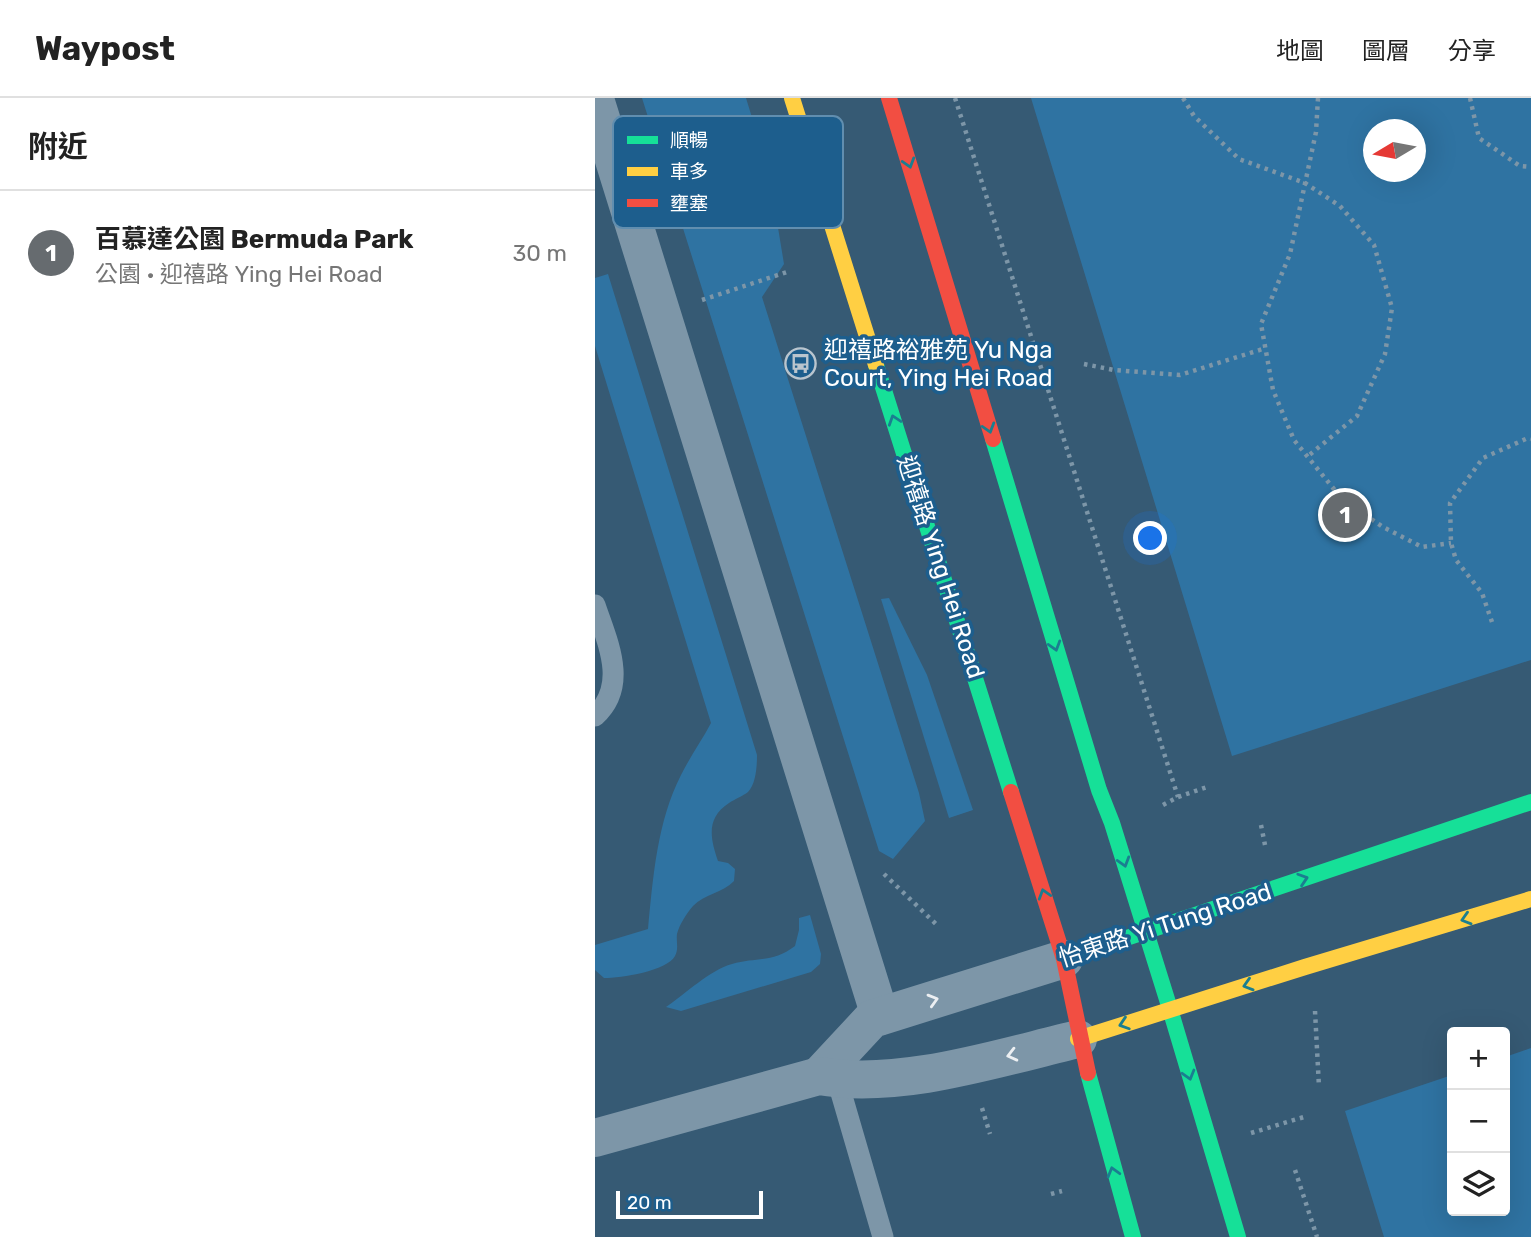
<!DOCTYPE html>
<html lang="zh-TW">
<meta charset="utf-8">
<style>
:root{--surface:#fff;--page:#f6f6f6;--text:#222;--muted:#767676;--line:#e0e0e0;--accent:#666b6f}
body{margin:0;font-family:Rubik,"Noto Sans TC",sans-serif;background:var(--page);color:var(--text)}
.controls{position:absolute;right:21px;bottom:21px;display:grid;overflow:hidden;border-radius:7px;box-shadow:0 7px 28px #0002}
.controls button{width:63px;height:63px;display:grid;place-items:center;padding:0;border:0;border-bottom:2px solid var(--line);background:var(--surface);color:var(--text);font:35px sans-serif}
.compass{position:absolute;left:768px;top:21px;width:63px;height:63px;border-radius:50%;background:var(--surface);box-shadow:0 7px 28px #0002;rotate:260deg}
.scale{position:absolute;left:21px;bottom:18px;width:147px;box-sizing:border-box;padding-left:7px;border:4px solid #fff;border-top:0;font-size:19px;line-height:24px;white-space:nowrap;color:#fff;-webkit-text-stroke:5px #1d5e8d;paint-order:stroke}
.you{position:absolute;left:556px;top:441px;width:24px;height:24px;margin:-18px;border:5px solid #fff;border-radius:50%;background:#1a73e8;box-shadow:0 0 0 10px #1a73e833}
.badge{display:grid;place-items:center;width:46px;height:46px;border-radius:50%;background:var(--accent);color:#fff;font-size:23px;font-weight:700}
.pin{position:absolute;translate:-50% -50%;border:4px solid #fff;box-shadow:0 2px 7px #0006}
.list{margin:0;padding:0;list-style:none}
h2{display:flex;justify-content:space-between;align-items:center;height:91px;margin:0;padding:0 28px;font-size:30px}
h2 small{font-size:23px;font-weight:400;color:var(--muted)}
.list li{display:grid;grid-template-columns:46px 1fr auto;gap:21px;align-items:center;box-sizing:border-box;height:126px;padding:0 28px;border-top:2px solid var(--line)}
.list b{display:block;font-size:26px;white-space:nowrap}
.list p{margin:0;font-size:23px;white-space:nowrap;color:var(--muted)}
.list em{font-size:23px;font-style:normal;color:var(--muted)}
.icon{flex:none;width:38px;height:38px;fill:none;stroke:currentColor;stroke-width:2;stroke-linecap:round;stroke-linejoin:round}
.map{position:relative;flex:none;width:936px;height:1139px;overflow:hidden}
header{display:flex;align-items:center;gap:42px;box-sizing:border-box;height:98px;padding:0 35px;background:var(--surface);border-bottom:2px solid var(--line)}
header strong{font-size:33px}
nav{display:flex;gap:38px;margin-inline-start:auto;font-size:24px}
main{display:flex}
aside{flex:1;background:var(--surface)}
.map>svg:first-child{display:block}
.green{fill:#2f73a2;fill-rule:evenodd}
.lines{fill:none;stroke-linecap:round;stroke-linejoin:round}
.path{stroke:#7d96a8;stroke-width:4.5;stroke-dasharray:3.5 5;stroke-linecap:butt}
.lane{stroke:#7d96a8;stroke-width:21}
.street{stroke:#7d96a8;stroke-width:38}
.fast{stroke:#16e098;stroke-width:16}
.slow{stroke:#ffcf43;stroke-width:16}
.jam{stroke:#f24e42;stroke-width:16}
.oneway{stroke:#1b7e90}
.oneway2{stroke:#eceff2}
.labels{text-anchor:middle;stroke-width:7;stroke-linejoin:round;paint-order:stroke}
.poi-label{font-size:24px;fill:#fff;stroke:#1d5e8d;text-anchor:start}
.street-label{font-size:24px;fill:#fff;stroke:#1d5e8d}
.key{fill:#1d5e8d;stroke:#618eaf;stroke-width:2}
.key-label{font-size:19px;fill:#fff}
</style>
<header>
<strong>Waypost</strong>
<nav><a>地圖</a><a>圖層</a><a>分享</a></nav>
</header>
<main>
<aside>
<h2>附近<small></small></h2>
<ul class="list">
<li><span class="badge">1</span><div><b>百慕達公園 Bermuda Park</b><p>公園 · 迎禧路 Ying Hei Road</p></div><em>30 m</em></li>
</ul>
</aside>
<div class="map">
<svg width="936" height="1139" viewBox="0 0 936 1139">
<rect width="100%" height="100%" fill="#365a74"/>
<g class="green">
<path d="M 47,0 L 151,0 L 174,75 L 189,166 L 167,199 L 324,695 L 330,723 L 298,761 L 284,753 Z"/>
<path d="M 436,0 L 936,0 L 936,562 L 637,658 ZM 778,32 L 820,32 L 820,74 L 778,74 Z"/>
<path d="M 13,176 L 162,657 C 162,668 161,686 153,694 C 148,698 140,701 134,705 C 111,720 115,740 123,763 L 133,765 L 140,771 L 139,783 C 128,795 109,796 98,808 C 92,815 84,827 82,836 C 81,844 84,850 80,858 C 72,873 26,880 9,880 L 0,872 L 0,847 L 53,831 C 58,780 62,724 86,677 C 95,659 107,642 116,625 L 0,248 L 0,180 Z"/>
<path d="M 294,500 L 332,577 L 378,712 L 354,720 L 286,501 Z"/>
<path d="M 215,817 L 226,856 L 225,866 L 216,874 L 86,913 L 71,909 C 90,896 115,872 137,866 C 161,859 178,865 200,848 L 204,832 L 204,820 Z"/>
<path d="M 936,950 L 936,1139 L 789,1139 L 750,1013 L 857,977 L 857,1113 L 910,1113 L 910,959 Z"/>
</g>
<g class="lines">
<g class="path">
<path d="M 360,0 L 583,699"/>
<path d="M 588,0 L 599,18 L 644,61 L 710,85 L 745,108 L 779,147 L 797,210 L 790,256 L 762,318 L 713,358"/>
<path d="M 723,0 L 721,34 L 695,156 L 666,226 L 678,292 L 699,342 L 747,401 L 788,429 L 827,449 L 856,445"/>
<path d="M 875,0 L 884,40 L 925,68 L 936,69"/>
<path d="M 107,202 L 192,174"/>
<path d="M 489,266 L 519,272 L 585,277 L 671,250"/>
<path d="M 897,524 L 887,495 L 861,462 L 856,445 L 855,405 L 888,360 L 933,340 L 936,341"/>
<path d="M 568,707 L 583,699 L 612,689"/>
<path d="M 666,727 L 670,747"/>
<path d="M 289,776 L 342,827"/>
<path d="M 720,913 L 724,989"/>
<path d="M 387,1010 L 395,1036"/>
<path d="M 656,1035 L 709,1019"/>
<path d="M 700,1072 L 722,1139"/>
<path d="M 456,1096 L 467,1093"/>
</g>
<g class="lane">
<path d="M 0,507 C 12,543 34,587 0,618"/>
<path d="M 242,981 L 288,1139"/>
</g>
<g class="street">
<path d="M 0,1 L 285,918"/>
<path d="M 224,978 L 277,921 L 469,861"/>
<path d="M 0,1040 L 224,978 C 306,992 403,960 483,941"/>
</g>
<g class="fast">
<path d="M 281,267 L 416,694"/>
<path d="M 398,341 L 504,692 L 517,725 L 575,911 L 643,1139"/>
<path d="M 469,861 L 936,704"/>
<path d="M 493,975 L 538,1139"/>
</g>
<g class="slow">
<path d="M 197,0 L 281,267"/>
<path d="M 483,941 L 710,869 L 936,801"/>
</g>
<g class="jam">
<path d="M 294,0 L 398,341"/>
<path d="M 416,694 L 469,861 L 493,975"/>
</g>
</g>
<defs><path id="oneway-chevron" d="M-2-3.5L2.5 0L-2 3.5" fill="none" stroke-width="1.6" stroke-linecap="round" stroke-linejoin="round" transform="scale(1.75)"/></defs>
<g class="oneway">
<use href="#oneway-chevron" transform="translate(314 65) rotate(73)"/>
<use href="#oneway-chevron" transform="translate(299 322) rotate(-108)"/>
<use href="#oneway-chevron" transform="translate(394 330) rotate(73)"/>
<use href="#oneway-chevron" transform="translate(460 548) rotate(73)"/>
<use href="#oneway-chevron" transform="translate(529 764) rotate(73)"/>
<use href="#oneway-chevron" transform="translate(708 781) rotate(-18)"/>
<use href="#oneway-chevron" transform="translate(449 796) rotate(-107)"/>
<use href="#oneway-chevron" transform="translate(871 821) rotate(163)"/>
<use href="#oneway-chevron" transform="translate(653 887) rotate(163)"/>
<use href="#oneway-chevron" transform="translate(529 926) rotate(162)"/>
<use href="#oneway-chevron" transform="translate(594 977) rotate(74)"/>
<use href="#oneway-chevron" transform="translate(518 1074) rotate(-106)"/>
</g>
<g class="oneway2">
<use href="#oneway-chevron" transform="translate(338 902) rotate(-16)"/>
<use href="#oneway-chevron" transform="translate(417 957) rotate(166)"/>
</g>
<defs>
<symbol id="bus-ring" viewBox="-11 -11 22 22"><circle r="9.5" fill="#1d5e8d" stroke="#b9c5ce" stroke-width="1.5"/><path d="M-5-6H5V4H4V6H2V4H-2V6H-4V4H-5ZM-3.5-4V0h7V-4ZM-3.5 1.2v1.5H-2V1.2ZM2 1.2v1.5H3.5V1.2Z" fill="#b9c5ce"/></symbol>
</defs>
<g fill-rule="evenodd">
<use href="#bus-ring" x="188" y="248" width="35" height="35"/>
</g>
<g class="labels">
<g class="poi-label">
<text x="229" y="260">迎禧路裕雅苑 Yu Nga<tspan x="229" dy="28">Court, Ying Hei Road</tspan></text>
</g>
<g class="street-label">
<text transform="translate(346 469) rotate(72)" y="8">迎禧路 Ying Hei Road</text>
<text transform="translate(570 827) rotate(-18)" y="8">怡東路 Yi Tung Road</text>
</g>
</g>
<rect x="18" y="18" width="230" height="112" rx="10" class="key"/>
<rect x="32" y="38" width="31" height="8" fill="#16e098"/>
<rect x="32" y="69" width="31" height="9" fill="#ffcf43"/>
<rect x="32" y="101" width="31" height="8" fill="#f24e42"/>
<g class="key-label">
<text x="75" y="49">順暢</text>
<text x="75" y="80">車多</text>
<text x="75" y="112">壅塞</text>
</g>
</svg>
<div class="controls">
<button>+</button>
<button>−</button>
<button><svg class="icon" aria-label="layers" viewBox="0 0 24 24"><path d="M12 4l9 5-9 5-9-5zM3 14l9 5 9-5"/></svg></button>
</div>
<svg class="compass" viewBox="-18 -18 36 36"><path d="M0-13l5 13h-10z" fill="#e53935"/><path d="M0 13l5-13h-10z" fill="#767676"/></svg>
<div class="scale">20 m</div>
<div class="you"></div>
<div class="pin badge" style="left:750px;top:417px">1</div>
</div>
</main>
